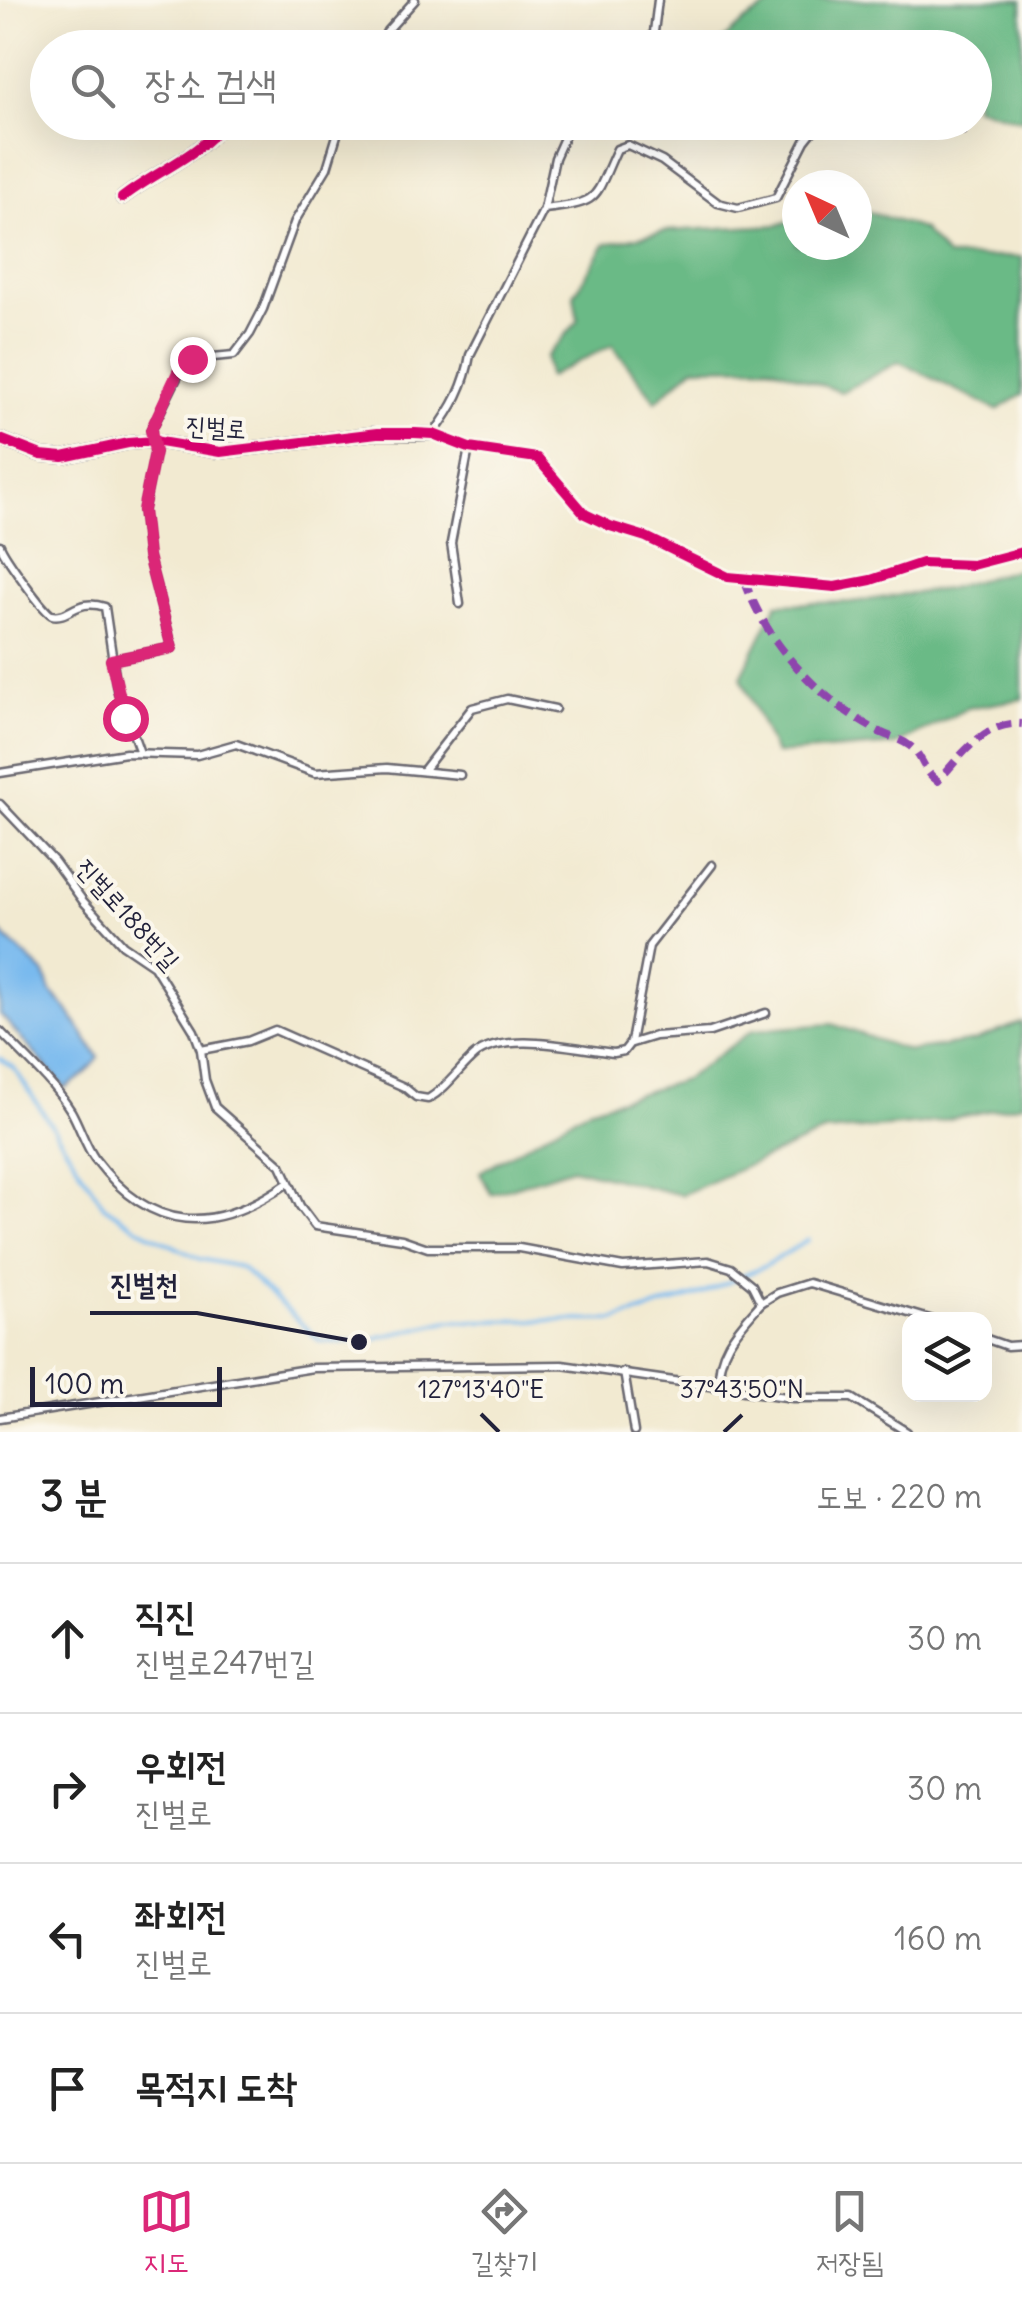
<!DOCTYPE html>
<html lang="ko">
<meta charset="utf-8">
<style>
:root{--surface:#fff;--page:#f2f2f2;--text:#222;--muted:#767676;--line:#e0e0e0;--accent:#db2777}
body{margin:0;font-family:Delius,"Poor Story",sans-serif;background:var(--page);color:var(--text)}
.controls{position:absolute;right:30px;bottom:30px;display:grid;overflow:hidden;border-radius:20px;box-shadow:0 10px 40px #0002}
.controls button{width:90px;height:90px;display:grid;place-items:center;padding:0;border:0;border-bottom:2px solid var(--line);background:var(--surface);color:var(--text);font:50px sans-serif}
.compass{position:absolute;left:782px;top:170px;width:90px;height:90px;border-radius:50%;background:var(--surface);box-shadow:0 10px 40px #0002;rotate:316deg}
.scale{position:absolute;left:30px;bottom:25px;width:192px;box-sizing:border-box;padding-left:10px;border:5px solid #22223b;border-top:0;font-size:28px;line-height:35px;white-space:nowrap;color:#22223b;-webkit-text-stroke:8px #fbf7ec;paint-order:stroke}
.stop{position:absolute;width:30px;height:30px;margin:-22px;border:8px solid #db2777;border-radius:50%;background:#fff}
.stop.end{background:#db2777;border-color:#fff;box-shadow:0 2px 10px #0008}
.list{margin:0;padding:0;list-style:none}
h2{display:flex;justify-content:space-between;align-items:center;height:130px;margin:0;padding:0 40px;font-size:42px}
h2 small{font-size:32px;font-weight:400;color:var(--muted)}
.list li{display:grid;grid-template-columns:65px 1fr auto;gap:30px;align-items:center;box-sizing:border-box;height:150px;padding:0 40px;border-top:2px solid var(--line)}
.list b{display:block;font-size:38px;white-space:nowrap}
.list p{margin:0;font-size:32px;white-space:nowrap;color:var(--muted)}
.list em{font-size:32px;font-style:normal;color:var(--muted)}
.icon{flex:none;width:55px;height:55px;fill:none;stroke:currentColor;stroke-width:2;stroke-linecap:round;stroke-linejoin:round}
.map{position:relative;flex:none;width:1022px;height:1432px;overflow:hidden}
.search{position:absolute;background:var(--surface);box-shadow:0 10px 40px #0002;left:30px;right:30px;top:30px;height:110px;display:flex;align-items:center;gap:25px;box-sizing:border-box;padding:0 35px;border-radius:55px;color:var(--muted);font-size:38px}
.sheet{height:730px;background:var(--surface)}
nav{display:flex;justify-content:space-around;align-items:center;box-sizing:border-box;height:140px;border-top:2px solid var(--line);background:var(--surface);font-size:28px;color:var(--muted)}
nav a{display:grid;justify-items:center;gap:5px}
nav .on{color:var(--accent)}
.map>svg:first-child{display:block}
.forest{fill:#6aba86;stroke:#466e60;stroke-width:2.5}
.water{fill:#79baee;stroke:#4e6e94;stroke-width:2.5}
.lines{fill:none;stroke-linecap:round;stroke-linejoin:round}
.stream{stroke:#79baee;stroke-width:4}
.lane-casing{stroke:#6b6870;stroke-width:11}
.street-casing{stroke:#6b6870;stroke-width:16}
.lane{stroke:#fff;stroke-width:6}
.street{stroke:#fff;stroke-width:11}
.quiet{stroke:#8e44ad;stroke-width:8;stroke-dasharray:15 8;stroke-linecap:butt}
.cycleway-casing{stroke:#fbf7ec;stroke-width:16}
.cycleway{stroke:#d6006c;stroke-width:10}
.route{stroke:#db2777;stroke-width:12}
.ticks{fill:none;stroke:#22223b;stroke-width:4}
.labels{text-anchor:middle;stroke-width:8;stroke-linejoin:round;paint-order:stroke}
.street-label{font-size:25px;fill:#22223b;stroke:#fbf7ec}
.ticks-label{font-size:25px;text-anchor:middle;fill:#22223b;stroke:#fbf7ec;stroke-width:8;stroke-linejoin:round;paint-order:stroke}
.leader{fill:none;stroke:#22223b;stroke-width:4}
.callout-dot{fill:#22223b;stroke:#fbf7ec;stroke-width:4}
.callout-label{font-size:28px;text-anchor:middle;font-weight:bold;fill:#22223b;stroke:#fbf7ec;stroke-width:8;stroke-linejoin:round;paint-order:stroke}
</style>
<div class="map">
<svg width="1022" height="1432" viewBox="0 0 1022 1432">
<rect width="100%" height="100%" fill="#fbf7ec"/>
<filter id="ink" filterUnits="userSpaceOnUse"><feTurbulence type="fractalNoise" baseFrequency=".01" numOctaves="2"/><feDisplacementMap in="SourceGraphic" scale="20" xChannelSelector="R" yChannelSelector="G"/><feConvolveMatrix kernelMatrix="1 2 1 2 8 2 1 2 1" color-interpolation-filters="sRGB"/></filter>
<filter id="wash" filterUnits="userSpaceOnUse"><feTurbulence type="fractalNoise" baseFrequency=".0048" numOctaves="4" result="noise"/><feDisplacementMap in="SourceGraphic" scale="40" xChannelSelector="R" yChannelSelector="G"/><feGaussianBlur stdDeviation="2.25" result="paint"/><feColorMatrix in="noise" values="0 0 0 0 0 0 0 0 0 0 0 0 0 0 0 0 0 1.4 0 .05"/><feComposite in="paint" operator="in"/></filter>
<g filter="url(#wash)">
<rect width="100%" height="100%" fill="#f2ead1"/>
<g class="forest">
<path d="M 779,0 L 1022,0 L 1022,120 L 975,107 L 974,48 L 715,47 L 745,21 Z"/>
<path d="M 857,208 L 922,229 L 947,257 L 1022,257 L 1022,395 L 997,410 L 899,362 L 841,392 L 770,366 L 694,367 L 656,401 L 612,345 L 548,377 L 546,357 L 578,321 L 574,295 L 605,244 L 666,231 L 778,225 L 797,218 L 797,245 L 857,245 Z"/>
<path d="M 1022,568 L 1022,699 L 968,708 L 896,745 L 775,754 L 741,677 L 777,604 L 852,602 L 946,589 Z"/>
<path d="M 1022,1022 L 1022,1104 L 924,1124 L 824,1132 L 681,1195 L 572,1168 L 491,1194 L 480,1172 L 588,1109 L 684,1080 L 753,1030 L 832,1024 L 909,1051 L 975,1041 Z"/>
</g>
<path class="water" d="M 0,932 L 45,974 L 51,992 L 67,1009 L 99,1058 L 84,1075 L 65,1088 L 0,1014 Z"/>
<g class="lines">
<path class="stream" d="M 0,1058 L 14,1068 L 104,1206 L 139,1229 L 200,1259 L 241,1267 L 320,1341 L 359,1342 L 449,1321 L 615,1320 L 704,1293 L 765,1266 L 808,1240"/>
</g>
</g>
<g filter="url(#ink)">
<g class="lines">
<defs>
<g id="lane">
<path d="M 379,48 L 387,31 L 415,0"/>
<path d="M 648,48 L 654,32 L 658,0"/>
<path d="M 910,122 L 963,130"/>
<path d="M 544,209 C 603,202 593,200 617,149 L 628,145 L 662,161 L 718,203 L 738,208 L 776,198 L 805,141 L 820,122"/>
<path d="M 434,433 C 453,407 465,386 470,355 L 544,209 L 555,158 L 571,122"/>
<path d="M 0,545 C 3,554 45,614 52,615 C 70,619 76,597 105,607 L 117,689 L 140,753"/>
<path d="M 460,604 L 451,543 L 469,448"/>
<path d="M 111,660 L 172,648 L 148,556 L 143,511 L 155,452 L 151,430 L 184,364 L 192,359 L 234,355 L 250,334 L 263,309 L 295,221 L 327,168 L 341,122"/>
<path d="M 423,771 L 472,708 L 507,699 L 555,709"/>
<path d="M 0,773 L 126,753 L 197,755 L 236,744 L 315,773 L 387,768 L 460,775"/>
<path d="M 0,804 L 54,861 L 83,901 L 123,945 L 154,966 L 194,1031 L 201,1050 L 205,1080 L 215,1107 L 281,1165 L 300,1206 L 315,1226 L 402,1239 L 428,1248 L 519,1248 L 623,1267 L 708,1261 L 731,1268 L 752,1285 L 761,1303 L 777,1293 L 809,1283 L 933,1320"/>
<path d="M 0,1031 C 24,1056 53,1082 71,1111 C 80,1127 85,1145 95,1159 C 152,1234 214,1235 288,1183"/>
<path d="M 632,1043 L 655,1036 L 710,1032 L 766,1013"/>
<path d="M 201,1050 L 248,1041 L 275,1030 L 404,1087 L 416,1097 L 428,1099 C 447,1088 458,1070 474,1056 C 504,1030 577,1049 614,1053 L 624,1051 L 631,1042 L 649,946 L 712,865"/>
<path d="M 984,1338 L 1007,1346 L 1022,1345"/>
<path d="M 624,1372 L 634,1432"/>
<path d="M 719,1387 C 716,1351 738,1329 761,1303"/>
<path d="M 0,1418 L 313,1368 L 562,1365 L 793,1398 L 852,1398 L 907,1432"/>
</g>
<g id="street">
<path d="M 122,198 C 154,172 200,156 224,122"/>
<path d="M 0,439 L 41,455 L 63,457 L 128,443 L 154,441 L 220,452 L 377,433 L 433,434"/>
</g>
</defs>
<use href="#lane" class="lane-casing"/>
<use href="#street" class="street-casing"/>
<use href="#lane" class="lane"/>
<use href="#street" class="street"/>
<path class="quiet" d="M 744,579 C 766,643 816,696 874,729 C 885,736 900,738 910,746 C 923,756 923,772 938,781 C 960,757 985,720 1022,724"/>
<defs>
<g id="cycleway">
<path d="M 122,198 C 154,172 200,156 224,122"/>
<path d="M 0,439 L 41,455 L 63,457 L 128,443 L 154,441 L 220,452 L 377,433 L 415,433 L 433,434 L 469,448 L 537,458 L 585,514 L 610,526 L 646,537 L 728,577 L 835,587 L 871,580 L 922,563 L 972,565 L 1022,552"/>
</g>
</defs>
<use href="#cycleway" class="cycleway-casing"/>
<use href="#cycleway" class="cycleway"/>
</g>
</g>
<g class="lines" filter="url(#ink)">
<path class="route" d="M 125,718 L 111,660 L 172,648 L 148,556 L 143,510 L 155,452 L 151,430 L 178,372 L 192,359"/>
</g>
<path class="ticks" d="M 481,1414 L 499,1432M 724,1432 L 742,1415"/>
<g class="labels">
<g class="street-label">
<text transform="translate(216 427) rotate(4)" y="9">진벌로</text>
<text transform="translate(128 914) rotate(48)" y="9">진벌로188번길</text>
</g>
</g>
<g class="ticks-label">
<text x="481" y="1398">127°13'40"E</text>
<text x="742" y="1398">37°43'50"N</text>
</g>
<path class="leader" d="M359 1342L197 1313H90"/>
<circle class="callout-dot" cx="359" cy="1342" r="10"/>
<g class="callout-label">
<text x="144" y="1294">진벌천</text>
</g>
</svg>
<div class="controls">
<button><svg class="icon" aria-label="layers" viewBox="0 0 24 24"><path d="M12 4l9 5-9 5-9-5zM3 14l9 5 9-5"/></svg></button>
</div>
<svg class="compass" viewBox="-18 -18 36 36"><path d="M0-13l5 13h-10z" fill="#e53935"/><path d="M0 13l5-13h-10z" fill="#767676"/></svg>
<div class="scale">100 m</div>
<div class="stop" style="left:125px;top:718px"></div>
<div class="stop end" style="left:192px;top:359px"></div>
<div class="search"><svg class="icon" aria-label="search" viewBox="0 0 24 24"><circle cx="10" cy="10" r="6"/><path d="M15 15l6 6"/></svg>장소 검색</div>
</div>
<section class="sheet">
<h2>3 분<small>도보 · 220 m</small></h2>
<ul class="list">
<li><svg class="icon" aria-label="ahead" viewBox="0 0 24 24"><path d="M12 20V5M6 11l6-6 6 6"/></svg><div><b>직진</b><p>진벌로247번길</p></div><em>30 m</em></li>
<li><svg class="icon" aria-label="right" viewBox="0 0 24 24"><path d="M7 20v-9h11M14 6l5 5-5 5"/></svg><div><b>우회전</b><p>진벌로</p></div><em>30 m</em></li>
<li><svg class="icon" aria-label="left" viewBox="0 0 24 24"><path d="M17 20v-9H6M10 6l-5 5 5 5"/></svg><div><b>좌회전</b><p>진벌로</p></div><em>160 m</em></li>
<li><svg class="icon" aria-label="arrive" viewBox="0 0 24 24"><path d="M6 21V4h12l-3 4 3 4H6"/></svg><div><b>목적지 도착</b></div></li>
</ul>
</section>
<nav>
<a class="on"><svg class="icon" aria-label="map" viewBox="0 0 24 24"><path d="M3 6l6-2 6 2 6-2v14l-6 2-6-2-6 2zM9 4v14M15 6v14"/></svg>지도</a>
<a><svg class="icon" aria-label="directions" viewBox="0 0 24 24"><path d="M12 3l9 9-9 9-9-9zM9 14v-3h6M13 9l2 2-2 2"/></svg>길찾기</a>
<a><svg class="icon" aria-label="saved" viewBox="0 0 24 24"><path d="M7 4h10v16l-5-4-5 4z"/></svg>저장됨</a>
</nav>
